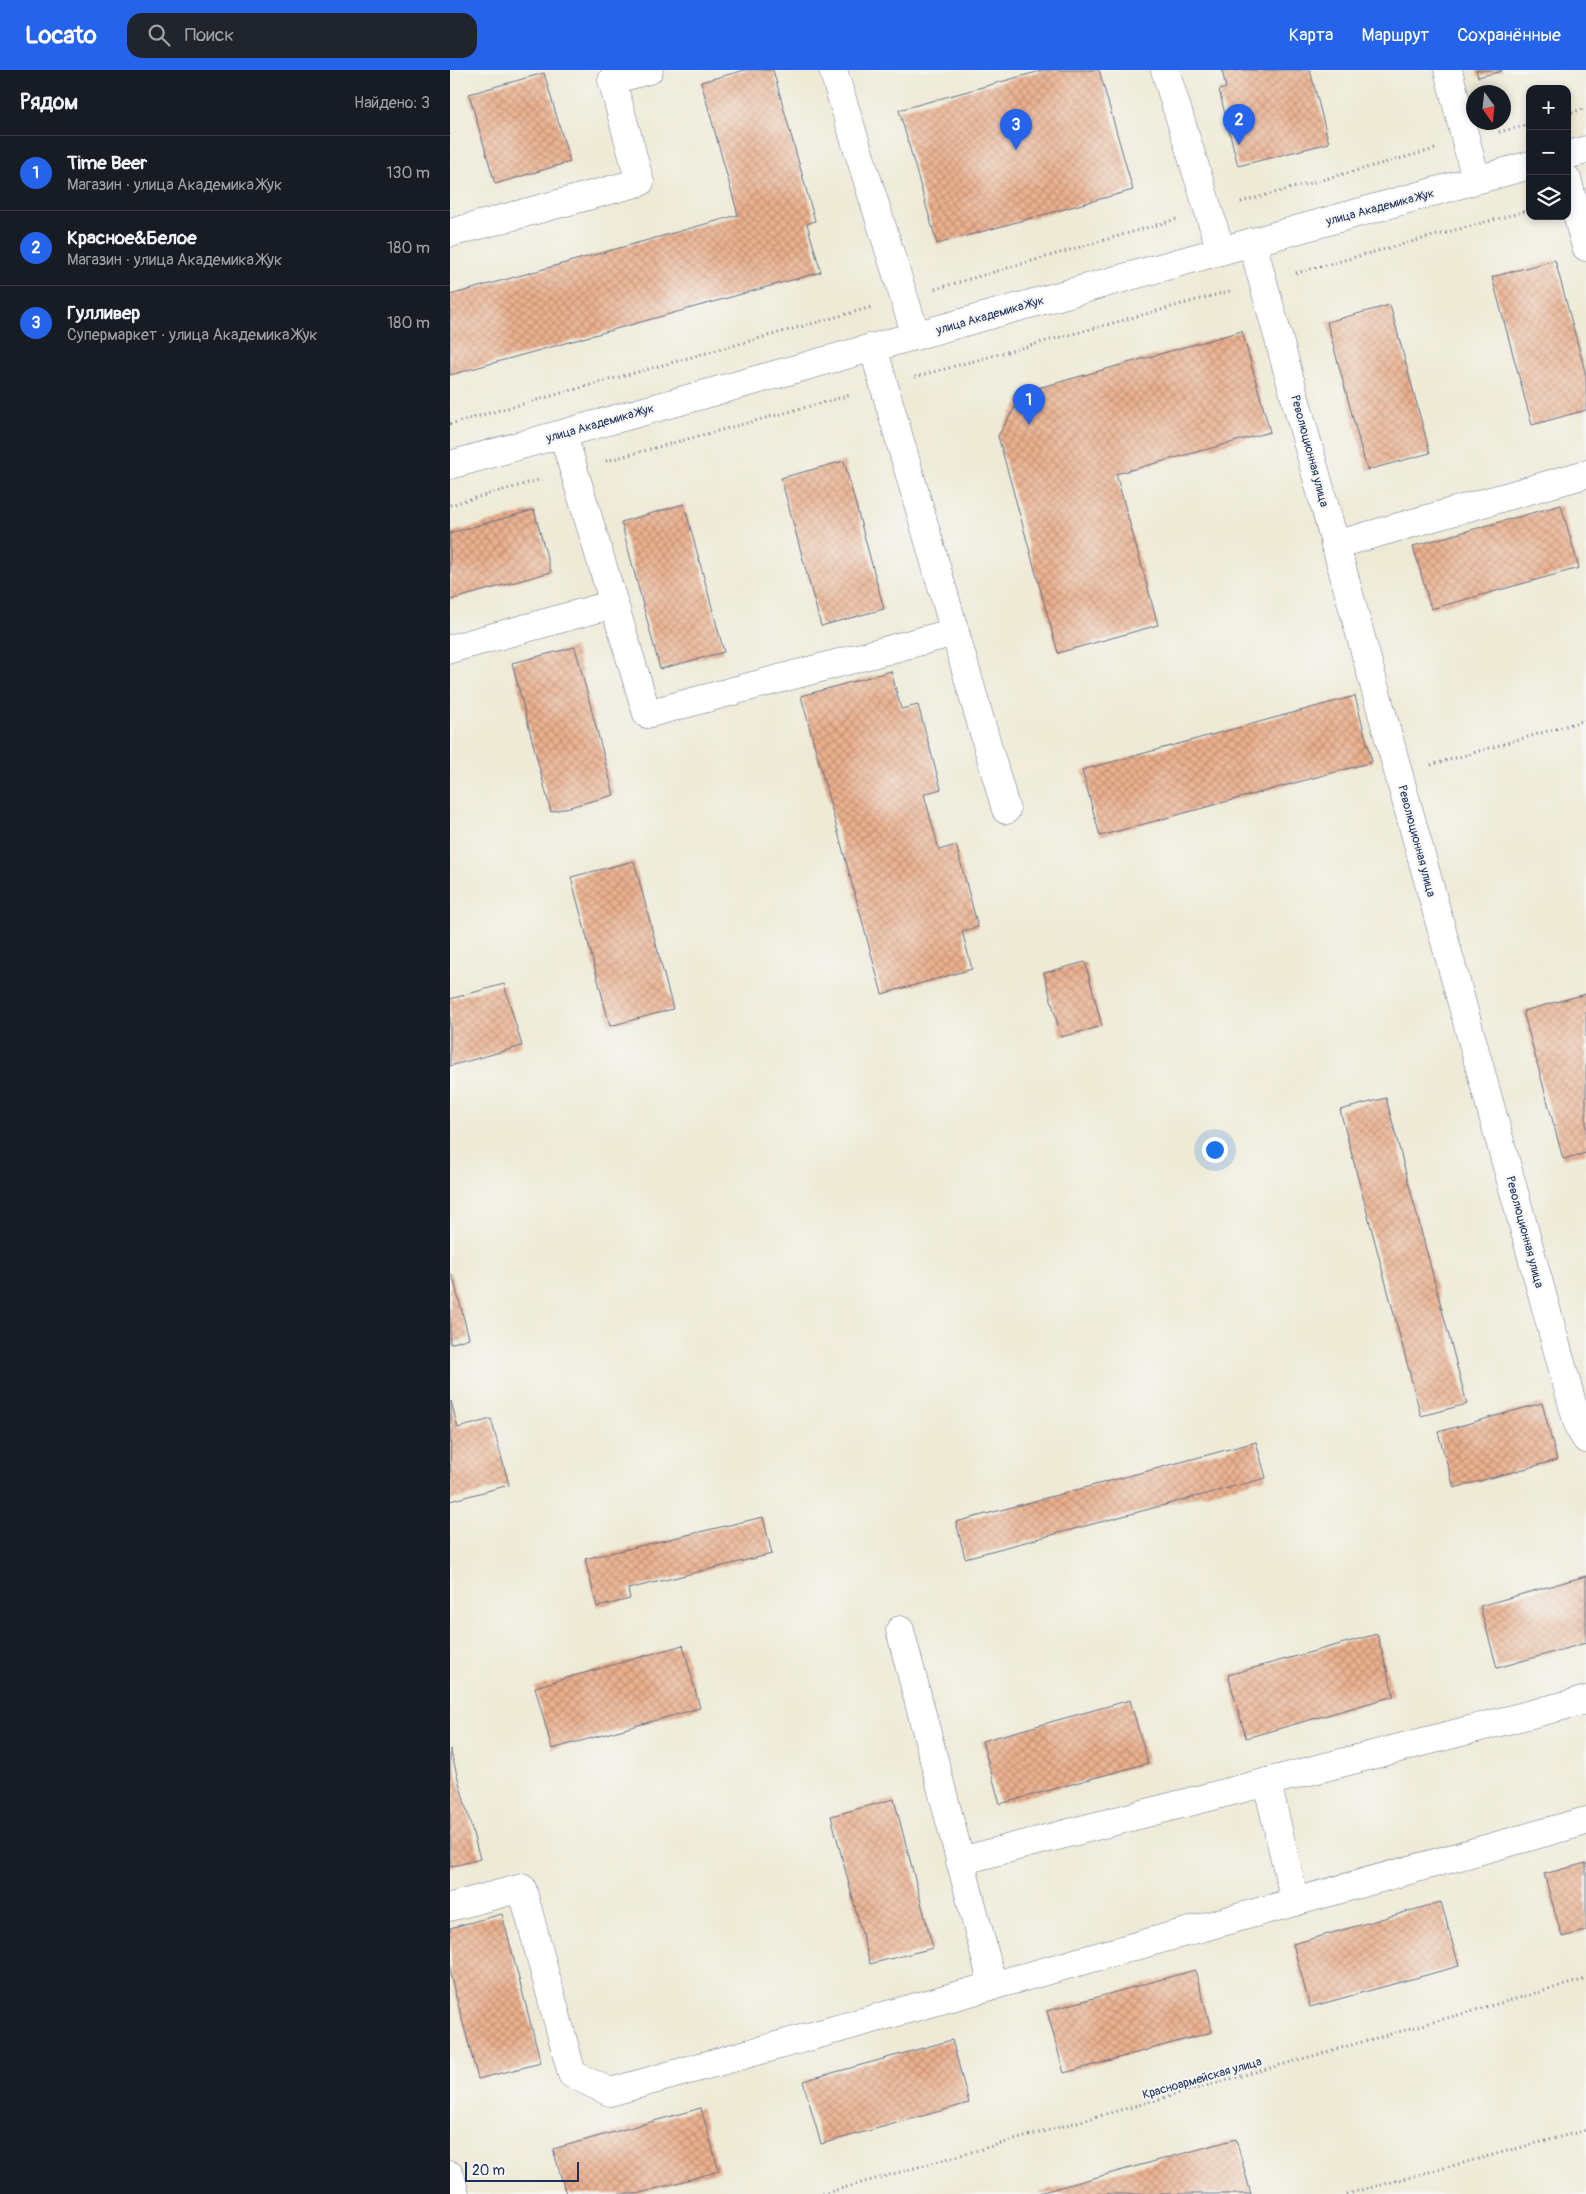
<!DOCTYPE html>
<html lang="ru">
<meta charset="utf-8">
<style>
:root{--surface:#171b24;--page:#20242c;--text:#f1f3f6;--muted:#9ea1a6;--line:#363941;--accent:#2563eb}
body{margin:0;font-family:Pangolin,sans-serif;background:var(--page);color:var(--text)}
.controls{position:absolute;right:15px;top:15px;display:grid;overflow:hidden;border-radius:10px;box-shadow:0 2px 8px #0003}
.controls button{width:45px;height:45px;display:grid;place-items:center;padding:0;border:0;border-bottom:1px solid var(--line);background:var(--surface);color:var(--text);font:25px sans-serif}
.compass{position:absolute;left:1016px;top:15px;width:45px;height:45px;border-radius:50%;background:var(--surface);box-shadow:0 2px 8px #0003;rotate:165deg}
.scale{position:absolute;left:15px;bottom:12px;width:114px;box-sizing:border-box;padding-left:5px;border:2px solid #1b2f5e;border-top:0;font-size:14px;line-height:18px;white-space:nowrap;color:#1b2f5e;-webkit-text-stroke:4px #f6f6f2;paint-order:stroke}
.you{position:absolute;left:764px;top:1079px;width:18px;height:18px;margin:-12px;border:4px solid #fff;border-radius:50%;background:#1a73e8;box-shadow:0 0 0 8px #1a73e833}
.badge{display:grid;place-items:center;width:32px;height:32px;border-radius:50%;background:var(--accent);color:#fff;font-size:16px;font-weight:700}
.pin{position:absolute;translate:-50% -41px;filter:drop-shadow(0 1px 2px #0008)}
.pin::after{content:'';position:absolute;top:26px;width:18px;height:15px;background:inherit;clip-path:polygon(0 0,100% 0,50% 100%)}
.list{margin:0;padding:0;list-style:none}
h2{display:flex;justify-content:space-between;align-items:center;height:65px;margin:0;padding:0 20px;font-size:21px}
h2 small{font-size:16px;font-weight:400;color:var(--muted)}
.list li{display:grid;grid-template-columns:32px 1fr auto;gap:15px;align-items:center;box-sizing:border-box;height:75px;padding:0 20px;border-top:1px solid var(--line)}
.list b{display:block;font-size:19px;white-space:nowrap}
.list p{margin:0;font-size:16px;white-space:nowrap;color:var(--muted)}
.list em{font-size:16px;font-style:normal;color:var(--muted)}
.icon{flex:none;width:28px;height:28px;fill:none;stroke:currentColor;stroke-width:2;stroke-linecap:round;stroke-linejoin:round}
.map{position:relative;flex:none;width:1136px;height:2124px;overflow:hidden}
header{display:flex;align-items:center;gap:30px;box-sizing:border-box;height:70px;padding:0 25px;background:var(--accent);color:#fff}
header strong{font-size:24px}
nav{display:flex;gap:28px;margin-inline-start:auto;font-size:18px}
.search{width:350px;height:45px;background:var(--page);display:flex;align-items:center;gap:12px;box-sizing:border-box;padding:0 18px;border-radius:15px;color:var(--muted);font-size:19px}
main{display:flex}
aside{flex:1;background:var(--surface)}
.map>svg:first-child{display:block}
.building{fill:url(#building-cross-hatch)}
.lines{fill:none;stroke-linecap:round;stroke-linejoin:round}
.minor-casing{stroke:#657088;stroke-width:29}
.path{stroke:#657088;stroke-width:3;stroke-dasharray:1 4;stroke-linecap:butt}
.minor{stroke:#fff;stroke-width:28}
.labels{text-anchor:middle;stroke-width:4;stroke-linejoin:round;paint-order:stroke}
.street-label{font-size:12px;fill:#1b2f5e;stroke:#f6f6f2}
</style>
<header>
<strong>Locato</strong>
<div class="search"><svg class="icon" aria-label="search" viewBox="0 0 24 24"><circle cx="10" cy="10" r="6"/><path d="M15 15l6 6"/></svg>Поиск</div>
<nav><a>Карта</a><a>Маршрут</a><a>Сохранённые</a></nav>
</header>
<main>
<aside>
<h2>Рядом<small>Найдено: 3</small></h2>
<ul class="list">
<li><span class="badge">1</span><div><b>Time Beer</b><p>Магазин · улица Академика Жук</p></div><em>130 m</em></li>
<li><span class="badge">2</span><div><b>Красное&amp;Белое</b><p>Магазин · улица Академика Жук</p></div><em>180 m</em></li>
<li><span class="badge">3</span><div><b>Гулливер</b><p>Супермаркет · улица Академика Жук</p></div><em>180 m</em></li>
</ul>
</aside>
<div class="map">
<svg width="1136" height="2124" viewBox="0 0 1136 2124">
<defs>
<pattern id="building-cross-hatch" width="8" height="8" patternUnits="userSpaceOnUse" patternTransform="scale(1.25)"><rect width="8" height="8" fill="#ecb08d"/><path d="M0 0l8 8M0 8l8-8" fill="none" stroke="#be9076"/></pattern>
</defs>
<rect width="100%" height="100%" fill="#f6f6f2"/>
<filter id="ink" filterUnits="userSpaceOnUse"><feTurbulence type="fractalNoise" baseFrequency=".02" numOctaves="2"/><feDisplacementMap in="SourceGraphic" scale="10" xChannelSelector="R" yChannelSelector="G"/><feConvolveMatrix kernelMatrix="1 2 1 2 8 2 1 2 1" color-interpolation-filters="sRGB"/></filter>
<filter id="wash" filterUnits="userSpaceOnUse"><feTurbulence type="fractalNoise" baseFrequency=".0096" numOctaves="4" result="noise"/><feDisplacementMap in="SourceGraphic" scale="20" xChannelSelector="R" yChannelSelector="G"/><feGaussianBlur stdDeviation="1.12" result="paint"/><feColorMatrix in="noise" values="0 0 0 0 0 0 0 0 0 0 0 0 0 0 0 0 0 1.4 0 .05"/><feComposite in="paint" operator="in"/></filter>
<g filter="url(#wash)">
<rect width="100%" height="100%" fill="#eeead6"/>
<g id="blocks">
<g class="building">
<path d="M 295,0 L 323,0 L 365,151 L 357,154 L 371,202 L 0,305 L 0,225 L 288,145 L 251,12 Z"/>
<path d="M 594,0 L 649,0 L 683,120 L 487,174 L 449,40 Z"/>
<path d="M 772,0 L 860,0 L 879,73 L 788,96 L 769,20 L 776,18 Z"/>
<path d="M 1026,0 L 1052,0 L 1052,1 L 1028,7 Z"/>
<path d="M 94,3 L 120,92 L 45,114 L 19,24 Z"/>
<path d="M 1105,190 L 1136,305 L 1136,340 L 1082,355 L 1042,207 Z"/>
<path d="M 940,235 L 980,383 L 917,400 L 877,252 Z"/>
<path d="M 792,261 L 820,362 L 666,404 L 708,555 L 608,583 L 548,366 L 574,322 Z"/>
<path d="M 394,391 L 434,539 L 371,556 L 331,408 Z"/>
<path d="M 234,434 L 274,582 L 210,599 L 171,452 Z"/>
<path d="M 1111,435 L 1129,498 L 981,539 L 963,476 Z"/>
<path d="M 84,440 L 101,502 L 0,530 L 0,463 Z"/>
<path d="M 125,577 L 164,725 L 101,742 L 62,593 Z"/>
<path d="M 441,601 L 451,639 L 468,635 L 491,719 L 474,724 L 489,780 L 506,775 L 528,857 L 512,861 L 522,899 L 432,924 L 351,626 Z"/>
<path d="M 905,626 L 922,692 L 650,766 L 632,700 Z"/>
<path d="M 184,791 L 223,939 L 160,956 L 121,807 Z"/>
<path d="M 635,892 L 652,956 L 611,967 L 594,903 Z"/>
<path d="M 54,914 L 72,976 L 0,996 L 0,929 Z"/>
<path d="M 1136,924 L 1136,1083 L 1113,1089 L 1073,941 Z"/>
<path d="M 936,1028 L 1017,1334 L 971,1346 L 890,1040 Z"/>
<path d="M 2,1204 L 19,1268 L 0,1274 L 0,1205 Z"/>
<path d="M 1,1331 L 8,1358 L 41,1349 L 59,1415 L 0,1431 Z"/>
<path d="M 1092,1333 L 1107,1390 L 1004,1418 L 988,1362 Z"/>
<path d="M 806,1372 L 816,1408 L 515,1488 L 506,1452 Z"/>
<path d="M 313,1447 L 322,1484 L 178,1519 L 180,1529 L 147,1537 L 135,1489 Z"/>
<path d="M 1136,1506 L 1136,1573 L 1047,1598 L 1030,1536 Z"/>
<path d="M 927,1564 L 944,1626 L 796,1668 L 778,1605 Z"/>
<path d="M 233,1575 L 250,1638 L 102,1679 L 85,1617 Z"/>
<path d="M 680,1630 L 698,1693 L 550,1734 L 532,1671 Z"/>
<path d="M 0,1679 L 30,1789 L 0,1797 Z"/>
<path d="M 444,1729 L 483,1878 L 420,1894 L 381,1746 Z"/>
<path d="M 1136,1793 L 1136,1861 L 1112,1867 L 1094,1804 Z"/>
<path d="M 991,1832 L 1009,1896 L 860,1937 L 843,1874 Z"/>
<path d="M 52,1844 L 91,1993 L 28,2009 L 0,1904 L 0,1858 Z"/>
<path d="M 745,1900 L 762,1962 L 614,2003 L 597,1941 Z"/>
<path d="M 502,1970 L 519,2033 L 371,2074 L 353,2011 Z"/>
<path d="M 251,2038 L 269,2101 L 187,2124 L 116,2124 L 103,2079 Z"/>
<path d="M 786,2069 L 801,2124 L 589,2124 L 589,2123 Z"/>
</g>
</g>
</g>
<g filter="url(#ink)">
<use href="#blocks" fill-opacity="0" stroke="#657088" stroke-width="1"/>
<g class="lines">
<defs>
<g id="minor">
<path d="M 383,0 L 466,266"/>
<path d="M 715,0 L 771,181"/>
<path d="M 998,0 L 1026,110"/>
<path d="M 1117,85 L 1136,80"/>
<path d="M 1117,109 L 1136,177"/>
<path d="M 0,163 L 190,112 L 162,10 L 199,0"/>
<path d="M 802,172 L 1129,1358 L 1136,1369"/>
<path d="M 423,277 L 556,740"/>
<path d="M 113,364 L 197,644 L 505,562"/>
<path d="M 0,395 L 1080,95"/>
<path d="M 885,475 L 1136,404"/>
<path d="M 0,579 L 164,534"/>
<path d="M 450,1560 L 543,1916"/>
<path d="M 817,1712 L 845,1832"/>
<path d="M 510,1791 L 1136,1630"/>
<path d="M 0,1837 L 72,1818 L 122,2004 L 160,2022 L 1136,1751"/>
<path d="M 0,2105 L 5,2124"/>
</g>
</defs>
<use href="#minor" class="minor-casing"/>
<g class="path">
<path d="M 1117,44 L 1136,38"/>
<path d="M 1049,62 L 1080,54"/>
<path d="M 791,132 L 985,79"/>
<path d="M 846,203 L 1080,140"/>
<path d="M 485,219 L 727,149"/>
<path d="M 465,307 L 780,221"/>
<path d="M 0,354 L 422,237"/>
<path d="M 156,391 L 401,325"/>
<path d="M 0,435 L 92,409"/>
<path d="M 981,695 L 1136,650"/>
<path d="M 372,2124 L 1136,1909"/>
<path d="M 897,2124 L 1136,2060"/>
</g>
<use href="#minor" class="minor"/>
</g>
</g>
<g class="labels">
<g class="street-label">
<text transform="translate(930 137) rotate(-15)" y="4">улица Академика Жук</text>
<text transform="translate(540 245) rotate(-16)" y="4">улица Академика Жук</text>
<text transform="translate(150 353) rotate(-16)" y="4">улица Академика Жук</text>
<text transform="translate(860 381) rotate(75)" y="4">Революционная улица</text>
<text transform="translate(967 771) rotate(75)" y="4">Революционная улица</text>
<text transform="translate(1075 1162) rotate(75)" y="4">Революционная улица</text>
<text transform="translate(752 2008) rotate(-16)" y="4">Красноармейская улица</text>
</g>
</g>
</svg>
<div class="controls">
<button>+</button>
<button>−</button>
<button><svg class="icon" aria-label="layers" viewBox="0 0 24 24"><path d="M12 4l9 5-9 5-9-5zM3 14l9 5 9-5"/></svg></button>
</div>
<svg class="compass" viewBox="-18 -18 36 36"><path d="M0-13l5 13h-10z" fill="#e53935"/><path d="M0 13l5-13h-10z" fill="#9ea1a6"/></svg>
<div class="scale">20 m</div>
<div class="you"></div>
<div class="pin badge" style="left:579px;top:355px">1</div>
<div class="pin badge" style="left:789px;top:75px">2</div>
<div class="pin badge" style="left:566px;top:80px">3</div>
</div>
</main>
